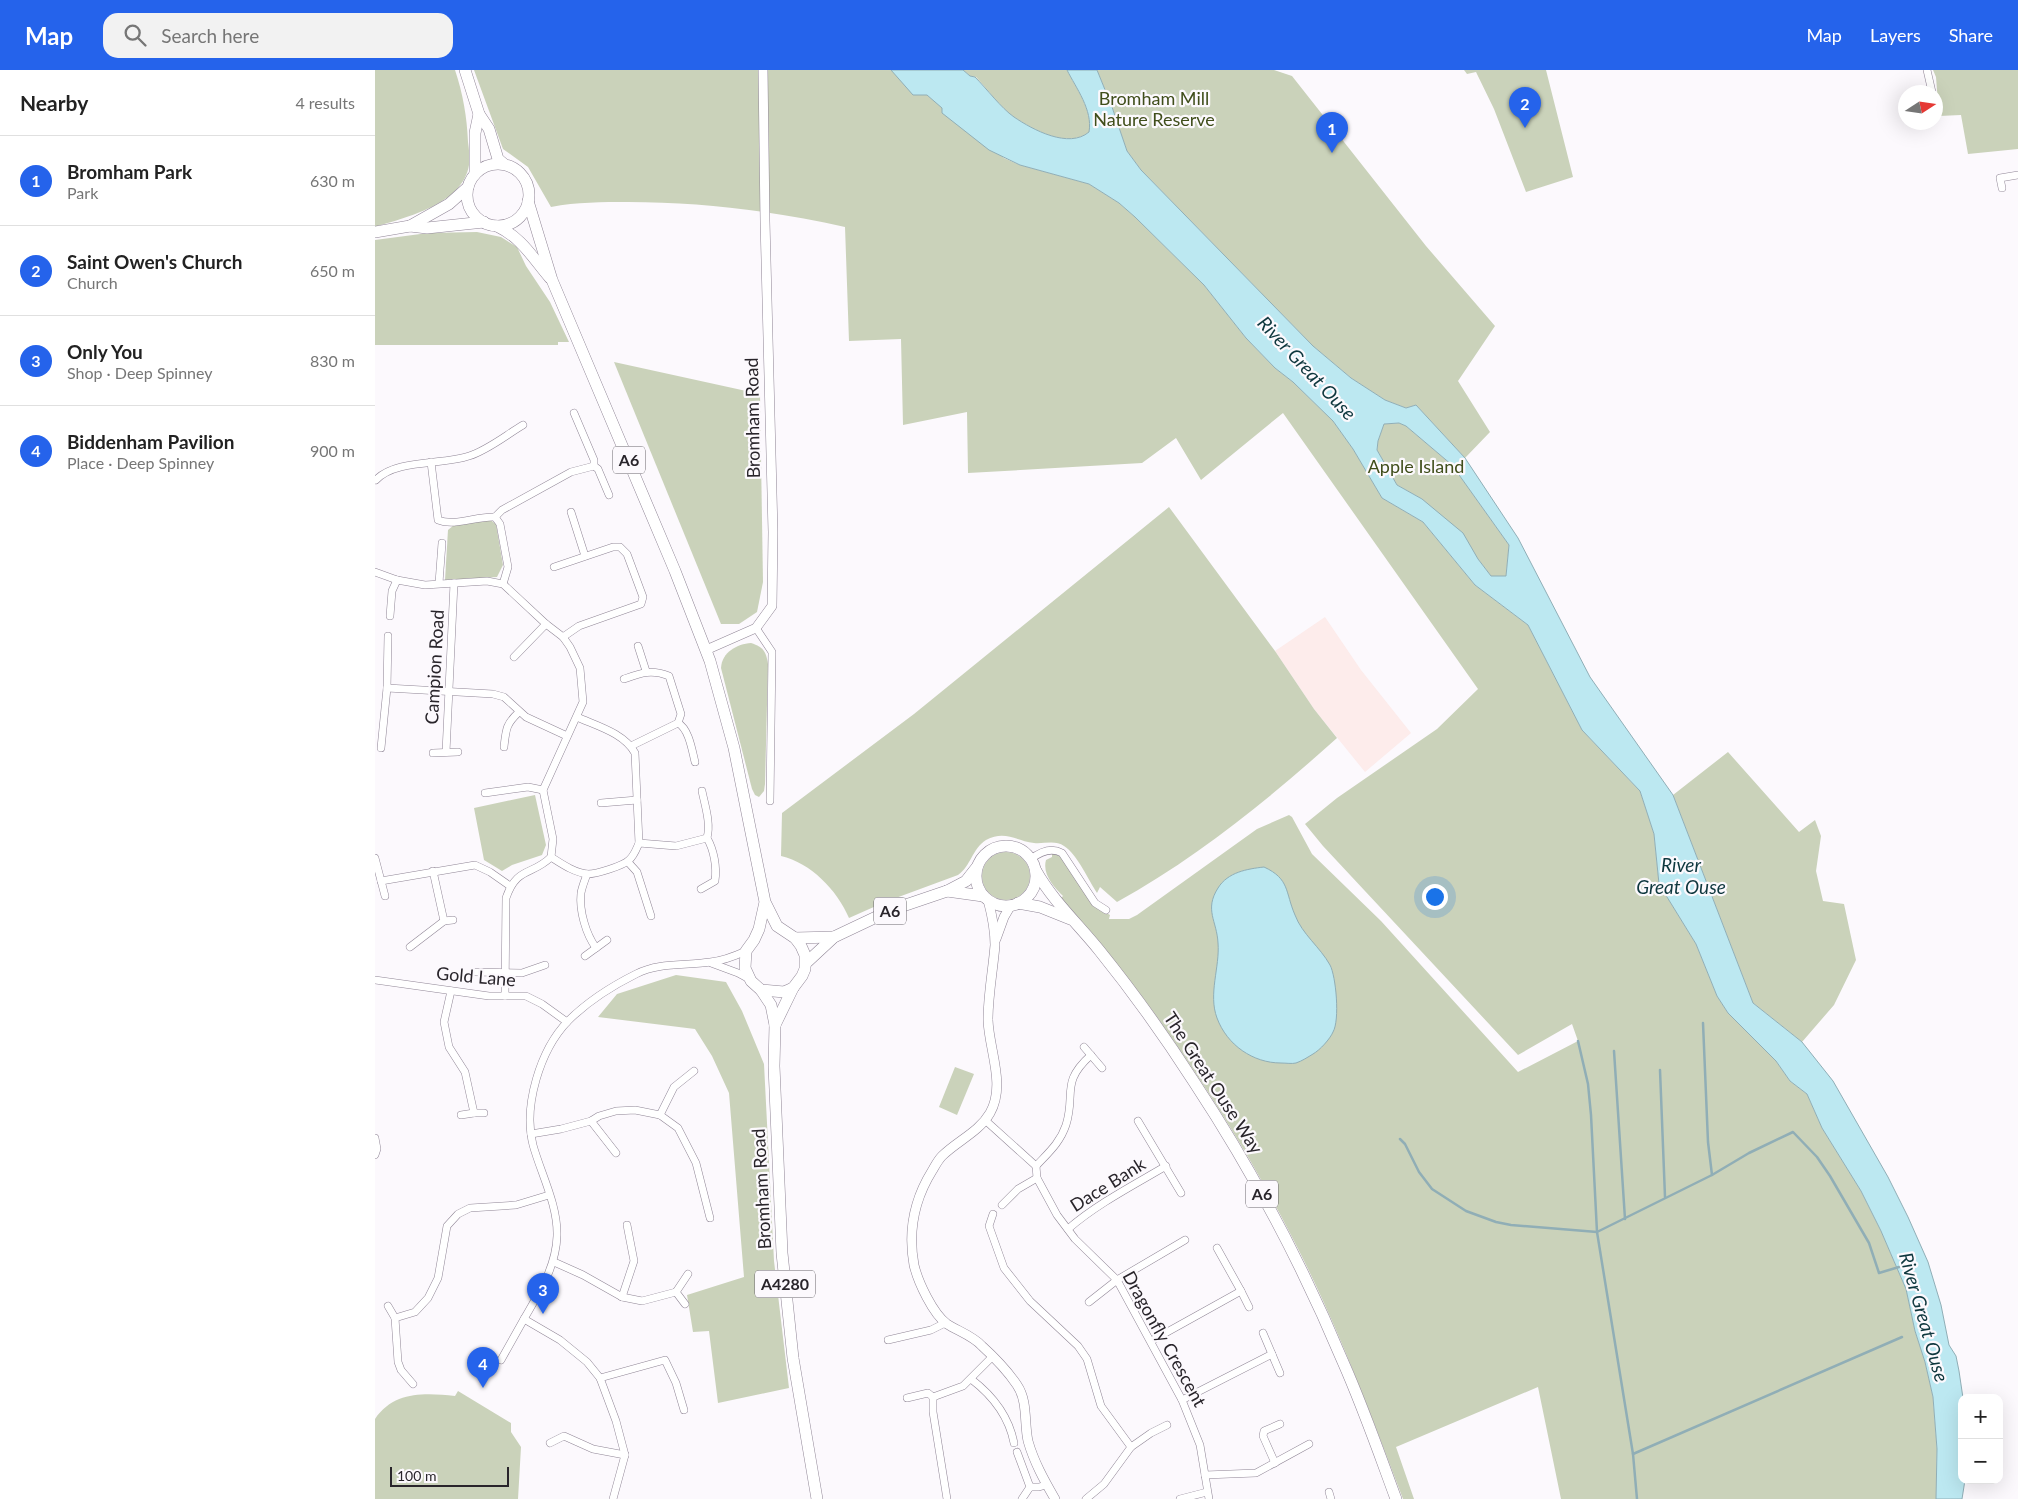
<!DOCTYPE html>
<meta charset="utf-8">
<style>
:root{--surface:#fff;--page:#f2f2f2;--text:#222;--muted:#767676;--line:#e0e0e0;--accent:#2563eb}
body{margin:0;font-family:Lato,sans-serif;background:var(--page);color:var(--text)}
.controls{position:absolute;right:15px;bottom:15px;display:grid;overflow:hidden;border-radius:10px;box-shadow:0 5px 20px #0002}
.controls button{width:45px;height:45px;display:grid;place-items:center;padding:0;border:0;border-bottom:1px solid var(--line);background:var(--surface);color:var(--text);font:25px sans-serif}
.compass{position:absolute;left:1523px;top:15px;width:45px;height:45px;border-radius:50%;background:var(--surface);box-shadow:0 5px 20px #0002;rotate:78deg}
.scale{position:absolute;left:15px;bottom:12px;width:119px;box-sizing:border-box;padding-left:5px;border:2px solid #29252b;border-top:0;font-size:14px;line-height:18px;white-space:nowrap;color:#29252b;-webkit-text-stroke:4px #fcf9fd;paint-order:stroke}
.you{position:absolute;left:1059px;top:826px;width:18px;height:18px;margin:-12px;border:4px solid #fff;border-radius:50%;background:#1a73e8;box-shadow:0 0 0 8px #1a73e833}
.badge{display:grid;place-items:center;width:32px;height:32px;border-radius:50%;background:var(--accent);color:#fff;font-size:16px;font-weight:700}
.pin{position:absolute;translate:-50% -41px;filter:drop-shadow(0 1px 2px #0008)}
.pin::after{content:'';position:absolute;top:26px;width:18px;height:15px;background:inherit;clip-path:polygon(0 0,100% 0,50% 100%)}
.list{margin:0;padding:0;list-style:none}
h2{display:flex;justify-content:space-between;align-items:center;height:65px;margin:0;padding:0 20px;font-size:21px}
h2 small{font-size:16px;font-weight:400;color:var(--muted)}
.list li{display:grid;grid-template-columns:32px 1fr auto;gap:15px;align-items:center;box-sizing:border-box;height:90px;padding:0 20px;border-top:1px solid var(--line)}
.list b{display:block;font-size:19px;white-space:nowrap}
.list p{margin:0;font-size:16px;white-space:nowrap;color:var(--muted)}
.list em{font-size:16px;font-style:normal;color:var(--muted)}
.icon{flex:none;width:28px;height:28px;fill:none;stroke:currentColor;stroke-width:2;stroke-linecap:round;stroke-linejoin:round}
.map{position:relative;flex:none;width:1643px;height:1429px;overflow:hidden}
header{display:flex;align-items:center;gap:30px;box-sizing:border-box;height:70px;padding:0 25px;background:var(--accent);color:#fff}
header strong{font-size:24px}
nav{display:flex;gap:28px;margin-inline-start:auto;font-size:18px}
.search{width:350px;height:45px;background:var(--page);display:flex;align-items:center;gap:12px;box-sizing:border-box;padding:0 18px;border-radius:15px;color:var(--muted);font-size:19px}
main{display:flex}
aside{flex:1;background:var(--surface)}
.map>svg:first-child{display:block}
.industrial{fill:#fdeceb}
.green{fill:#cad2ba}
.water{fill:#bce8f1;stroke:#90aeb6;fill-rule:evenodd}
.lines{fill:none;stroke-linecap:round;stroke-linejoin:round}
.stream{stroke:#90aeb6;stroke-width:2.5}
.minor-casing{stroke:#908696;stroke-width:8}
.tertiary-casing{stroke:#908696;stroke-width:10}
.primary-casing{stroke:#908696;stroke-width:12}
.trunk-casing{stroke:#908696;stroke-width:12}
.minor{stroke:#fff;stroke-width:7}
.tertiary{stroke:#fff;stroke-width:9}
.primary{stroke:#fff;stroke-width:11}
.trunk{stroke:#fff;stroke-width:11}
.labels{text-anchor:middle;stroke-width:4.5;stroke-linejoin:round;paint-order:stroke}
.shield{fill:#fcf9fd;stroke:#68656a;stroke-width:1}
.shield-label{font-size:16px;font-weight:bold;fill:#29252b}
.park-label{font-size:18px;fill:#404e1b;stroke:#fcf9fd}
.street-label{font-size:18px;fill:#29252b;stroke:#fcf9fd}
.water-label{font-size:19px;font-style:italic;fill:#0e373e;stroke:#fcf9fd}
</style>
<header>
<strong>Map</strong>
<div class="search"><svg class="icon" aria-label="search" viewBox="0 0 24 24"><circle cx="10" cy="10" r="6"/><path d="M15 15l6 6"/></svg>Search here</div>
<nav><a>Map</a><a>Layers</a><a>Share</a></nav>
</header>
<main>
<aside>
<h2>Nearby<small>4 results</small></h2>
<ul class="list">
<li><span class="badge">1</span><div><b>Bromham Park</b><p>Park</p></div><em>630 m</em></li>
<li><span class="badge">2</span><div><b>Saint Owen's Church</b><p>Church</p></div><em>650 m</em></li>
<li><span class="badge">3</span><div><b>Only You</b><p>Shop · Deep Spinney</p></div><em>830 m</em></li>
<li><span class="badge">4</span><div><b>Biddenham Pavilion</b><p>Place · Deep Spinney</p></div><em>900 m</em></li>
</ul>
</aside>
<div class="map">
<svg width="1643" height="1429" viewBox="0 0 1643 1429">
<rect width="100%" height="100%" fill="#fcf9fd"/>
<path class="industrial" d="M 950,547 L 986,600 L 1036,663 L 990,702 L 939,639 L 900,581 Z"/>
<g class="green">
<path d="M 0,0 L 80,0 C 88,24 92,47 93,72 C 94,79 95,87 94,95 C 88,134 32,147 0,157 Z"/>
<path d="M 99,0 L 516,0 L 522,6 L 552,25 L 629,88 L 645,95 L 714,114 L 744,133 L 760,147 L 829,215 L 871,268 L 900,298 L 918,312 L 958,351 L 978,379 L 1007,428 L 1048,452 L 1100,515 L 1153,555 L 1207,660 L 1265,721 L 1279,764 L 1284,814 L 1321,874 L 1342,926 L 1353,943 L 1401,991 L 1415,1011 L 1432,1024 L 1447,1058 L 1486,1121 L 1506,1161 L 1531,1219 L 1540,1261 L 1550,1292 L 1558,1327 L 1562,1379 L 1561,1429 L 1186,1429 L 1163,1317 L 1021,1377 L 1039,1429 L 1028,1429 C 1003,1363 978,1297 949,1233 C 910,1147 862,1064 809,986 C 772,931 732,878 685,829 L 688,826 C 679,817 667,804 671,790 L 677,787 L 677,783 L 686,786 L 719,836 L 735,845 L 734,849 L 754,849 L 762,845 L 882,759 L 914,745 L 917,747 L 937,784 L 1006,851 L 1143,1002 L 1203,971 L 1197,954 L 1143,985 L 948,776 L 930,754 L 962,728 L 1062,659 L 1103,619 L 908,343 L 826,410 L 801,368 L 767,393 L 593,403 L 592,342 L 528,355 L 526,269 L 474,271 L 470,157 C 399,141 326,132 253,132 C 227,132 202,132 176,137 L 153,97 L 128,79 Z"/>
<path d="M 588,0 L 692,0 C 701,18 718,40 714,62 C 693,79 658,60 639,47 C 626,38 612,19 601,7 L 595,6 Z"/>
<path d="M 722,0 L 899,0 L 917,6 L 1051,176 L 1120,256 L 1083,311 L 1115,362 L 1090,388 L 1041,335 L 1031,338 L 1010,330 L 976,308 L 938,276 L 766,100 L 752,81 L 737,37 Z"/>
<path d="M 1089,0 L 1171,0 L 1198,107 L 1151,122 L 1119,39 L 1101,2 L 1092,4 Z"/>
<path d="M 1558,0 L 1643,0 L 1643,79 L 1593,84 L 1586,45 L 1564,46 L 1561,7 Z"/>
<path d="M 102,162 L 126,167 L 142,177 L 151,196 L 175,232 L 194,272 L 183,272 L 183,275 L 0,275 L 0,170 L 53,163 Z"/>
<path d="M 239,292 L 385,324 L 388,512 L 382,542 L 364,554 L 346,554 Z"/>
<path d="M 1024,353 L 1031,356 L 1077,395 L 1134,475 L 1131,506 L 1116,506 L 1103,489 L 1047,429 L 1022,415 L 1002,380 L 1003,371 L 1009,354 Z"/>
<path d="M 794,437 L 900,581 L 939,639 L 962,668 C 894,729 823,787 742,832 L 725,817 L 722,823 C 714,811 702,784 689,776 C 681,770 669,774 659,773 C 642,771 630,760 611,770 C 597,779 596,796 583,805 L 510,832 L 474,848 C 462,820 436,793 406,786 L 407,743 L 539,644 Z"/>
<path d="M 114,449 L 121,454 L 128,495 L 122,507 L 70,510 L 73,460 L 79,455 Z"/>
<path d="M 376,573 C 388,577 391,581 393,594 L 390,714 L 389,721 L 384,727 L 380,725 L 377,719 L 346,598 C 347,582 362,574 376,573 Z"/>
<path d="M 1353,682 L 1424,762 L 1440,750 L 1446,766 L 1441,801 L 1448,831 L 1469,834 L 1481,890 L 1459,935 L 1427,972 L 1378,933 L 1298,725 Z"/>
<path d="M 160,725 L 171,775 L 167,785 L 137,795 L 127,801 L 109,790 L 99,738 Z"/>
<circle cx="631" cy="806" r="24"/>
<path d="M 301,905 L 351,912 L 367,941 L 389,994 L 399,1191 L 414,1318 L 343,1333 L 334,1261 L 318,1262 L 312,1225 L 369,1207 L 354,1023 L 337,986 L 320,959 L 223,947 L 242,924 Z"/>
<path d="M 580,997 L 599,1004 L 582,1045 L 564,1037 Z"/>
<path d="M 83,1321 L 136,1353 L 136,1362 L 146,1377 L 143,1429 L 0,1429 L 0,1349 C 19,1321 50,1323 80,1326 Z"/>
</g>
<g class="water">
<path d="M 516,0 L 588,0 L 595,6 L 600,7 C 612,19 626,38 639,47 C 658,60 694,79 714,62 C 718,40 701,18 692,0 L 722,0 L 737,37 L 752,81 L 766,100 L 938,276 L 976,308 L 1010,330 L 1031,338 L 1041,335 L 1090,388 L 1143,468 L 1215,607 L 1298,725 L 1378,933 L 1427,972 L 1458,1011 L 1513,1107 L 1533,1147 L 1553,1192 L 1566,1235 L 1574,1275 L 1581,1286 L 1584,1301 L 1588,1328 L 1587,1410 L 1590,1410 L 1587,1429 L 1561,1429 L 1562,1379 L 1558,1327 L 1550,1292 L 1540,1261 L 1531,1219 L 1506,1161 L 1486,1121 L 1447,1058 L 1432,1024 L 1415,1011 L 1401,991 L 1353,943 L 1342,926 L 1321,874 L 1284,814 L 1279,764 L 1265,721 L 1207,660 L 1153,555 L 1100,515 L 1048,452 L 1007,428 L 978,379 L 958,351 L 918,312 L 900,298 L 871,268 L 829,215 L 760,147 L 744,133 L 714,114 L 645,95 L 614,80 L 567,43 L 567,38 L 552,25 L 538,25 ZM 1024,353 L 1031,356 L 1077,395 L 1134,475 L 1131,506 L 1116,506 L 1103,489 L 1088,463 L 1047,429 L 1022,415 L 1002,380 L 1003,371 L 1009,354 Z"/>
<path d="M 889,797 C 915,809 910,822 920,845 C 927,864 945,877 955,895 C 961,906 965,950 958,962 C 955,969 945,980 938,984 C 933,987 927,991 921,993 C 917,994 911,993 906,993 C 878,993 852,975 842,948 C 833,924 845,897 843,873 C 842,851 829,840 843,818 C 853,802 872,799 889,797 Z"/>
</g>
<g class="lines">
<g class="stream">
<path d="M 1328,953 L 1333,1072 L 1337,1105"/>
<path d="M 1203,971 L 1213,1014 L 1216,1045 L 1222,1162 L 1258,1384 L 1262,1429"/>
<path d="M 1239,981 L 1250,1149"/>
<path d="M 1285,1000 L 1290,1127"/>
<path d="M 1025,1069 L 1030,1074 L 1044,1102 L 1057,1119 L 1091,1141 L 1121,1152 L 1136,1155 L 1222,1162 L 1337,1105 L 1374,1083 L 1418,1062 L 1442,1087 L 1455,1106 L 1494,1173 L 1504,1203 L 1524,1197"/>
<path d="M 1258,1384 L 1527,1267"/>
</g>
<defs>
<g id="minor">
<path d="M 1552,0 L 1557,22"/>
<path d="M 1560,41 L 1561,42"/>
<path d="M 1627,118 L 1625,108 L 1643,105"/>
<path d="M 199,343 L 219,390 L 219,396 L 223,399 L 234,425"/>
<path d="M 56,392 L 63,450 C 80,457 101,446 120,447"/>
<path d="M 1,410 C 20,389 68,395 94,386 C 113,380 131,365 148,355"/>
<path d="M 196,442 L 210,486"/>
<path d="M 179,497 L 238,477 L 245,477 L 252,484 L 268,527 L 266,534 L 204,556 L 188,567"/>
<path d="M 0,502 L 22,510 L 50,515 L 112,511 L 128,514 L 171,554 L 188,567 L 195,577 L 205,598 L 208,632 L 168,720 L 178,769 L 176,787 C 157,806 142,796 131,828 L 130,926"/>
<path d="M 64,513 L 67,473"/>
<path d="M 128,514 L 133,497 L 125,454 L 120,447 L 127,440 L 196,402 L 219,396"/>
<path d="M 15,546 L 17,521 L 22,510"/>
<path d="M 381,558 L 397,582 L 395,731"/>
<path d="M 263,576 L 271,601"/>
<path d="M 139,587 L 171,554"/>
<path d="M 249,609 C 266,603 276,599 294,606 L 306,644 L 303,653 L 256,676"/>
<path d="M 12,618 L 118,624 L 129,627 L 151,647 L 192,666"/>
<path d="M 303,653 C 314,659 317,680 320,692"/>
<path d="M 129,677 C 131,659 131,654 144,642"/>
<path d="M 6,678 L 12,618 L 13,566"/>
<path d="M 71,682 L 79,513"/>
<path d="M 58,683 L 83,682"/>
<path d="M 110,723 L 153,717 L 168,720"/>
<path d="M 226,733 L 262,730"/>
<path d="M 264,773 L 301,776 L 332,768"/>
<path d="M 176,787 C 187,794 200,803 213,804 C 221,804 248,796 254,790 C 259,786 261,780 264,773 L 260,683 C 249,663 222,656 202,647"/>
<path d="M 0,788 L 10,826"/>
<path d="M 656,789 C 665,782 676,777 687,783 L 720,833 L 731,840"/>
<path d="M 253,792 L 262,802 L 276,846"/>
<path d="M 58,801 L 69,851"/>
<path d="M 212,804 C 210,810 207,817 206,823 C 204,841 211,864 221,878"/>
<path d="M 6,811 L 100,795 L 115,802 L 135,816"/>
<path d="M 326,819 L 340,811 C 342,797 339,780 332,768 C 336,753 330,736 327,721"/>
<path d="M 35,877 L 69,851 L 78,850"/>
<path d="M 210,886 L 232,870"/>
<path d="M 336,893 L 363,903 L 374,909"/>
<path d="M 100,902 L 147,903 L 170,895"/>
<path d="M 0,910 L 114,926 L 151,926 L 167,934 L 192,952"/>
<path d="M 76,921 L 69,952 L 74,977 L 90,1002 L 99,1043 L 109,1043"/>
<path d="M 709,977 L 727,998"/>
<path d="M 86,1045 L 99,1043"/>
<path d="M 285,1045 L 299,1017 L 319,1001"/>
<path d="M 610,1050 L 661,1096 L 662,1108 L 682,1145 L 700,1169 L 742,1210 L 807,1330 L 825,1375 L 834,1429"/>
<path d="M 216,1051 L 241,1083"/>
<path d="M 763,1051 L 806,1123"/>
<path d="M 156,1064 L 186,1059 L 216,1051 L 224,1046 L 241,1041 L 260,1040 L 285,1045 L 303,1058 L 321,1093 L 335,1148"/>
<path d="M 0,1068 L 2,1079 L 0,1085"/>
<path d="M 661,1096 C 673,1083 685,1073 691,1055 C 701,1023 685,1013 716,985"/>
<path d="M 627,1135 L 643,1119 L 662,1108"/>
<path d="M 618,1144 L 614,1156 L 629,1198 L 655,1231 L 703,1276 L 712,1289 L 726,1336 L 756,1377 L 729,1414 L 711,1429"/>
<path d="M 693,1159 C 722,1134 757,1116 791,1096"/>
<path d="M 179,1192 L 208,1205 L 247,1227 L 267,1231 L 301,1222 L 313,1204"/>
<path d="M 866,1221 L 874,1237"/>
<path d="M 301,1222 L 310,1234"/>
<path d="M 247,1227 L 259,1191 L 252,1155"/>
<path d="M 714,1232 L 742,1210 L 810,1170"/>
<path d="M 13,1236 L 20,1248"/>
<path d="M 888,1263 L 905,1303"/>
<path d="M 513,1270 L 556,1260 L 570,1253"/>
<path d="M 776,1271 L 866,1221 L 842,1178"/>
<path d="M 126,1290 L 149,1249"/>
<path d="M 225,1308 L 290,1290 L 301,1313 L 309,1340"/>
<path d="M 596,1309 C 617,1325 634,1347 639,1373"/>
<path d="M 38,1314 L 26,1300 L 23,1292 L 20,1248 L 40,1242 L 53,1228 L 63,1208 L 72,1156 L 83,1144 L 95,1138 L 141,1135 L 174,1125"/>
<path d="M 558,1327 L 558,1342 L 572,1429"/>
<path d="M 558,1327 L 588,1316 L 617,1287"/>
<path d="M 532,1328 L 553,1323 L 558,1327"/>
<path d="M 807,1330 L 897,1284"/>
<path d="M 175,1373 L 189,1366 L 218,1379 L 250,1385"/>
<path d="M 756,1377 L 776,1363 L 792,1355"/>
<path d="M 642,1382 L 655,1417 L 647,1429"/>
<path d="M 900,1393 L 888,1366 L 889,1361 L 905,1354"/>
<path d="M 830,1405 L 881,1403 L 934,1374"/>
<path d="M 655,1417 L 664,1417 L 671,1415"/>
<path d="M 954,1422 L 956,1429"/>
<path d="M 238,1429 L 250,1385 L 241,1351 L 225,1308 L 212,1292 L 185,1270 L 149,1249 C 164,1223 181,1197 182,1166 C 183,1135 166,1104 158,1075 C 148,1036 165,980 193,951 C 211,933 237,916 261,904 C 284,892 310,896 335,892 C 347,891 360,886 371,881"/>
<path d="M 805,1429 L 832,1422"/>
</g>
<g id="tertiary">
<path d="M 331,580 L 381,558 L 397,536 L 398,462 L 390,151 L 388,0"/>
<path d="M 613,830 C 617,845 620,860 620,875 C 618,900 613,925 613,950 C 614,980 631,1015 615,1043 C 604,1062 582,1071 567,1086 C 563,1090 560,1096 557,1101 C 539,1130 533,1162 539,1195 C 543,1212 558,1244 572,1254 C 583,1261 598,1266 607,1276 C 618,1286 634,1303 642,1315 C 653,1331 649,1353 653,1371 C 659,1392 669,1410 680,1429"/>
<path d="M 621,869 L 629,847 L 636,835"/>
</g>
<g id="primary">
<path d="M 386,920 L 396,935 L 400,955 L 399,996 L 407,1183 L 418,1288 L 442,1429"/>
<path d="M 400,955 L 418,918"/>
</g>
<g id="trunk">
<path d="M 90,0 L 104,44 L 114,59 L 123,89 L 129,94"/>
<circle cx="123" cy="125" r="31"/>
<path d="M 100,104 L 100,63 L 104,44"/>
<path d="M 153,131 L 177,210 L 300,501 L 335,591 L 359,678 L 390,832 L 402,856 L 420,868 L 426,876 L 430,885 L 430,899 L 427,906 L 418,918 L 409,922 L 386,920 L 376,911 L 370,898 L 371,881 L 379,870 L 384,859 L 390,832"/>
<path d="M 35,156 L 74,134 L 93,117"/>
<path d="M 122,156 C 147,168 157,187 175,208"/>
<path d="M 0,162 L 35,156 L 52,158 L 109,152"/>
<circle cx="631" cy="806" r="30"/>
<path d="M 661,801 C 678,831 703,854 724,880 C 758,922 790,967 819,1012 C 877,1100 927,1194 968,1292 C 988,1337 1004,1383 1021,1429"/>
<path d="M 572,821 L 608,826"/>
<path d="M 643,833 L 665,837 L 695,849"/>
<path d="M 420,868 L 459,867"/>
<path d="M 431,893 L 459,867 L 516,840 L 572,821 L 591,811 L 602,797"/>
</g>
</defs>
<use href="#minor" class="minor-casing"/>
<use href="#tertiary" class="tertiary-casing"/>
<use href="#primary" class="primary-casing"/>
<use href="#trunk" class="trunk-casing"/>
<use href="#minor" class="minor"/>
<use href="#tertiary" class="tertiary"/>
<use href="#primary" class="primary"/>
<use href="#trunk" class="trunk"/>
</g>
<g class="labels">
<g class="shield">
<rect x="238" y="376.5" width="32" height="27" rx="4"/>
<rect x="499" y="827.5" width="32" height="27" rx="4"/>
<rect x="871" y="1110.5" width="32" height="27" rx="4"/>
<rect x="380" y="1200.5" width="60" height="27" rx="4"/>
</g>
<g class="shield-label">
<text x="254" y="396">A6</text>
<text x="515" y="847">A6</text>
<text x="887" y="1130">A6</text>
<text x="410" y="1220">A4280</text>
</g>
<g class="park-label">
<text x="779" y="35">Bromham Mill<tspan x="779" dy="21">Nature Reserve</tspan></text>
<text x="1041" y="403">Apple Island</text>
</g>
<g class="street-label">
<text transform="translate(378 348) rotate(-91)" y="6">Bromham Road</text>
<text transform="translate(60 597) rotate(-87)" y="6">Campion Road</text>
<text transform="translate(101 907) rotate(5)" y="6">Gold Lane</text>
<text transform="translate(838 1013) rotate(57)" y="6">The Great Ouse Way</text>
<text transform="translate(733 1115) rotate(-32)" y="6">Dace Bank</text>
<text transform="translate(387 1119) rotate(-93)" y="6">Bromham Road</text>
<text transform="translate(789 1269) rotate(61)" y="6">Dragonfly Crescent</text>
</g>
<g class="water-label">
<text transform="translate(932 298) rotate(47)" y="7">River Great Ouse</text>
<text x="1306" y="802">River<tspan x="1306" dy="22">Great Ouse</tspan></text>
<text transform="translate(1549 1247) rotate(74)" y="7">River Great Ouse</text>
</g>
</g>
</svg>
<div class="controls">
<button>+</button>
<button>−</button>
</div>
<svg class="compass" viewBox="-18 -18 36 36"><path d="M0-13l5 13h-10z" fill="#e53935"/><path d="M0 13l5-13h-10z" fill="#767676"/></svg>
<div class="scale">100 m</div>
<div class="you"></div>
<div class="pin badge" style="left:957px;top:83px">1</div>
<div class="pin badge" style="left:1150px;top:58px">2</div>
<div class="pin badge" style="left:168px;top:1244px">3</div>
<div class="pin badge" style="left:108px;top:1318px">4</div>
</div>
</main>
